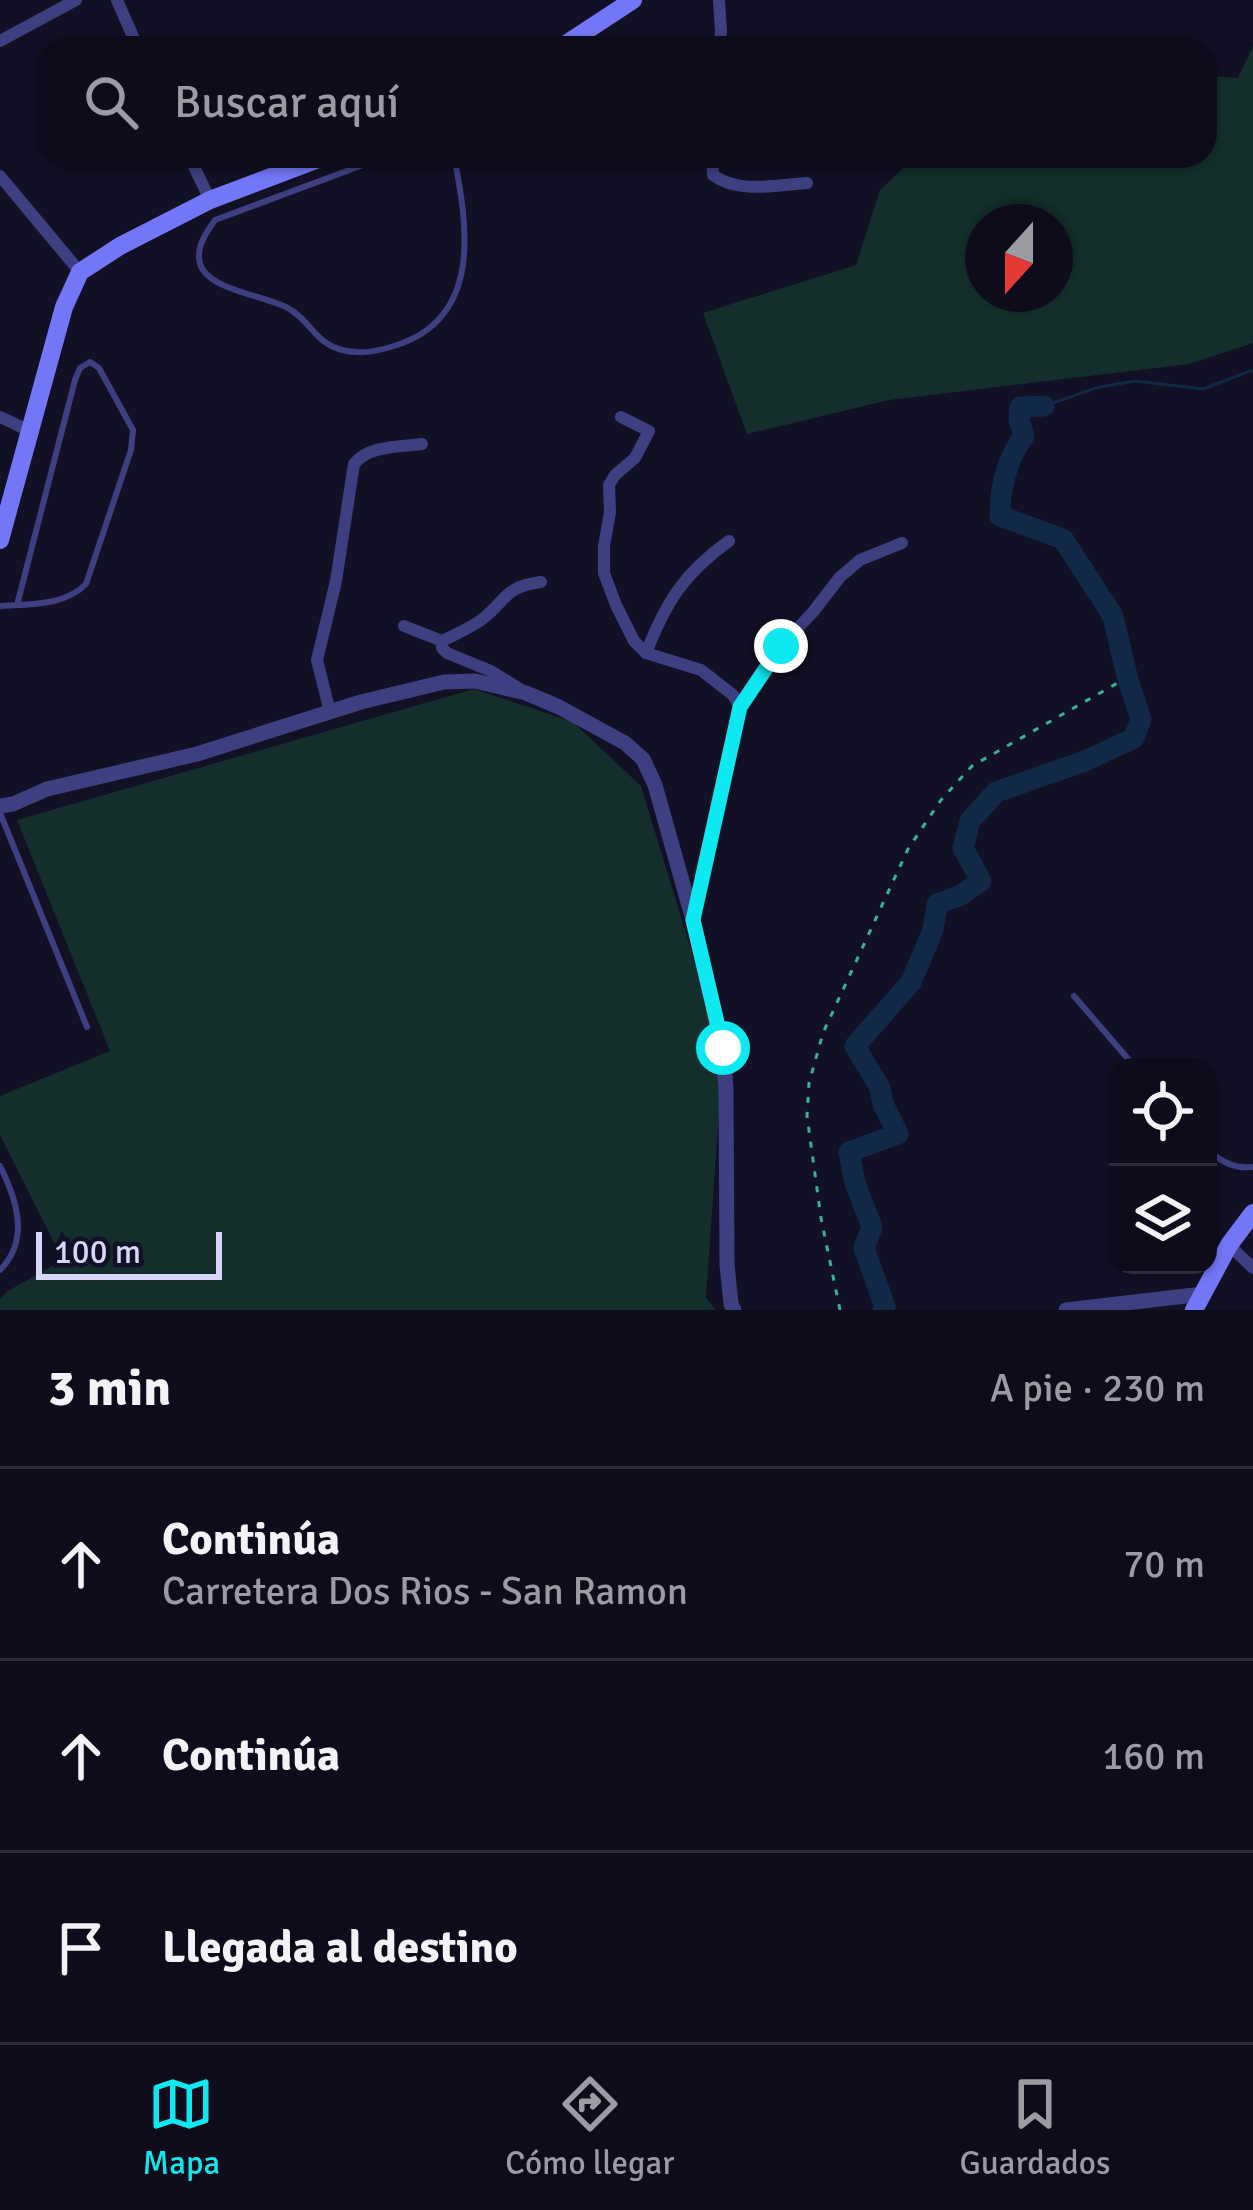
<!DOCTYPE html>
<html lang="es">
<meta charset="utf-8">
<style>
:root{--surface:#0e0c1b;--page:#171524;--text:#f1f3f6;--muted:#9b9ba3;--line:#2e2c3a;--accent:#0ee8f1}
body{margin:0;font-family:Signika,sans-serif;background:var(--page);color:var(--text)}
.controls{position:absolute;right:36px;bottom:36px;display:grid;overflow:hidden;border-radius:24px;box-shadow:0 3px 9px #0004}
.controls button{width:108px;height:108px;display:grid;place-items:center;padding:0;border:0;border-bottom:3px solid var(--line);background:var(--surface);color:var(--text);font:60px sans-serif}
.compass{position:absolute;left:965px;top:204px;width:108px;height:108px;border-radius:50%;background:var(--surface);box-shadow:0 3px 9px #0004;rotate:201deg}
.scale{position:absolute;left:36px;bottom:30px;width:186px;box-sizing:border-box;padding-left:12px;border:6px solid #d8d6fd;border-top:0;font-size:33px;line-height:42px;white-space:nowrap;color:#d8d6fd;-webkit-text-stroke:9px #121024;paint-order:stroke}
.stop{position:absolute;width:36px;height:36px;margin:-27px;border:9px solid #0ee8f1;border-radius:50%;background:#fff}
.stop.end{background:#0ee8f1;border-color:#fff;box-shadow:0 3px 12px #0008}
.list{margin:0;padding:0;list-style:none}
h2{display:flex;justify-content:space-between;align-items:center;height:156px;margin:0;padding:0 48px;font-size:51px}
h2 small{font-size:39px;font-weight:400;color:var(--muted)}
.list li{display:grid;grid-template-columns:78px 1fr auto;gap:36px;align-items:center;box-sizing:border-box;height:192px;padding:0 48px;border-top:3px solid var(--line)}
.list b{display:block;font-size:45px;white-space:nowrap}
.list p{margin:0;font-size:39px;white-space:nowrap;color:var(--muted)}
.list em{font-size:39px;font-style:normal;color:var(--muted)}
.icon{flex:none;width:66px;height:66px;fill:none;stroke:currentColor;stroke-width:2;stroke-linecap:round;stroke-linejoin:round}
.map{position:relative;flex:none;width:1253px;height:1310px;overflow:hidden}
.search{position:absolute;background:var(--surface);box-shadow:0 3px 9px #0004;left:36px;right:36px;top:36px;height:132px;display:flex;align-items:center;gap:30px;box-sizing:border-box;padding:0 42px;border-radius:36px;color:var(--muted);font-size:45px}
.sheet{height:732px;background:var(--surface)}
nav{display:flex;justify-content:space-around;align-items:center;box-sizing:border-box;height:168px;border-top:3px solid var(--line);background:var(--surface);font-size:33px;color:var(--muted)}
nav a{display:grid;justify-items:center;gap:6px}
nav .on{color:var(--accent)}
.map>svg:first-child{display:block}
.green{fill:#132e2b;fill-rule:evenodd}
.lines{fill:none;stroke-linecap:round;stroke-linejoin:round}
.stream{stroke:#112947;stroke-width:3}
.river{stroke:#112947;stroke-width:21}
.path{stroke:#36b0a1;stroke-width:3;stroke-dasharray:6 9;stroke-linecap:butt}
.service{stroke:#3e3f81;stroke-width:6}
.minor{stroke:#3e3f81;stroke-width:12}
.tertiary{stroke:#3e3f81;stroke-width:15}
.secondary{stroke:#7377f7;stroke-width:18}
.route{stroke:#0ee8f1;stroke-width:15}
</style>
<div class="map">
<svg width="1253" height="1310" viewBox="0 0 1253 1310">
<rect width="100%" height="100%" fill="#121024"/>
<g class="green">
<path d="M 1253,46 L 1253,343 L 1189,364 L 889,400 L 747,434 L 703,313 L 856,265 L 880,190 L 916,156 L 1205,156 L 1205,76 L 1238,78 ZM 983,222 L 1055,222 L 1055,294 L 983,294 Z"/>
<path d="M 474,689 L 573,722 L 641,786 L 723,1055 L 706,1298 L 716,1310 L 0,1310 L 0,1299 L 8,1291 L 63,1260 L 0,1135 L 0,1096 L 110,1051 L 17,820 Z"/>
</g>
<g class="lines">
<path class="stream" d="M 1044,406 L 1099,387 L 1135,381 L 1203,389 L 1253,370"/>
<path class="river" d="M 883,1310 L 885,1307 L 864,1248 L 872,1227 L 855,1183 L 849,1152 L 898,1134 L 883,1104 L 880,1088 L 855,1046 L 911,982 L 933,930 L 937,904 L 961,895 L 981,881 L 963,848 L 970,821 L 996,792 L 1085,761 L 1134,738 L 1141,719 L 1128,680 L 1113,616 L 1063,539 L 1000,516 C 1000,488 1007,459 1024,436 L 1019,419 L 1020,407 L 1044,406"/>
<path class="path" d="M 840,1310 L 821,1218 L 807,1116 L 809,1083 L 823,1033 L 908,849 L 941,800 L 972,766 L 1121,681"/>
<g class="service">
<path d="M 387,156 L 215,220 C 205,234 192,253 203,270 C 216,290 263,296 286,307 C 311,320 314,343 342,350 C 361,355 379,351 397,345 C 482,317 468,227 454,156"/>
<path d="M 0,606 C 29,604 65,606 86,584 L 131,450 L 133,430 L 99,368 L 90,362 L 80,368 L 75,380 L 17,605"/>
<path d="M 0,813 L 87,1027"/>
<path d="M 1074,996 L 1135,1067"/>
<path d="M 1208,1151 C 1223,1162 1234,1169 1253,1167"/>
<path d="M 0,1166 C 17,1200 30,1240 0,1270"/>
</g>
<g class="minor">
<path d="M 117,0 L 138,48"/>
<path d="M 719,0 L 721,32 L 719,48"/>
<path d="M 0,41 L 76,0"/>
<path d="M 189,156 L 210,200"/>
<path d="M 712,156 L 713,175 C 738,194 778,185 807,183"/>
<path d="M 0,176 L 80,272"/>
<path d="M 0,417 L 30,431"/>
<path d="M 621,417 L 649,431 L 635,458 L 615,475 L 609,485 L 610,512 L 604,546 L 604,573 L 616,605 L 634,641 L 646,653 L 701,670 L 733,695 L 740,707"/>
<path d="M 404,626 L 442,641 L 442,648 L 447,653 L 491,671 L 520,689"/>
<path d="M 442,641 C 456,634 473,627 485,617 C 509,596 506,587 541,582"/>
<path d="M 646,653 C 666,602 684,573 729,541"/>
<path d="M 330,712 L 317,660 L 336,581 L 354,464 C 369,445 400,447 422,444"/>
<path d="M 693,920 L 740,707 L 781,646 L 813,612 L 840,577 L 860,560 L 902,543"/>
<path d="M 1229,1245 L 1253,1268"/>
</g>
<g class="tertiary">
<path d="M 0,806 L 13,804 L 47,789 L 197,754 L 361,702 L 444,682 L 475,681 L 526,693 L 559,707 L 625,743 L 643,759 L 655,785 L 693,920 L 723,1048 L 726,1089 L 727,1265 L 731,1304 L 734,1310"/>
<path d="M 1066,1310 L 1203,1294"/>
</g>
<g class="secondary">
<path d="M 560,48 L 633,0"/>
<path d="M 0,540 L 64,307 L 80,272 L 120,246 L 210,200 L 326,156"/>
<path d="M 1194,1310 L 1229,1245 L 1253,1213"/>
</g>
</g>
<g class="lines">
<path class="route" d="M 723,1048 L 693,920 L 740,707 L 781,646"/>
</g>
</svg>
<div class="controls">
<button><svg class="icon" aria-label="locate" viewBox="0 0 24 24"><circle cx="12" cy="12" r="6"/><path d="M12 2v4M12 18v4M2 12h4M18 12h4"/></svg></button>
<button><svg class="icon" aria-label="layers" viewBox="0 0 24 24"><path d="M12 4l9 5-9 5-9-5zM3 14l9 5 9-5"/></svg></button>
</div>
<svg class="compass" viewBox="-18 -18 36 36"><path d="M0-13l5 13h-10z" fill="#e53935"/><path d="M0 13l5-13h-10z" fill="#9b9ba3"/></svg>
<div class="scale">100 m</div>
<div class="stop" style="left:723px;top:1048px"></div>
<div class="stop end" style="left:781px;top:646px"></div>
<div class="search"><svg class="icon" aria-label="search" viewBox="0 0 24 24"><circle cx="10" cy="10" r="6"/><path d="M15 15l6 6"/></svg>Buscar aquí</div>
</div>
<section class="sheet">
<h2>3 min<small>A pie · 230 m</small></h2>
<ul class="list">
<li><svg class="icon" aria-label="ahead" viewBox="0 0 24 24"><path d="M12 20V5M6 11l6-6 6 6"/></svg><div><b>Continúa</b><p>Carretera Dos Rios - San Ramon</p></div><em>70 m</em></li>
<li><svg class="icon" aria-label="ahead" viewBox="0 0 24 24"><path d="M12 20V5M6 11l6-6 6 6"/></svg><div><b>Continúa</b></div><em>160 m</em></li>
<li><svg class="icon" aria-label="arrive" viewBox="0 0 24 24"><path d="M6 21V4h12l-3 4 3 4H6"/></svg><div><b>Llegada al destino</b></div></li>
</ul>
</section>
<nav>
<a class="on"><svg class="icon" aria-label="map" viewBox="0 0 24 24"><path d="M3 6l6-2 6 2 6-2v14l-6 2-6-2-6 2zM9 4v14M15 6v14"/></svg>Mapa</a>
<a><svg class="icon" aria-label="directions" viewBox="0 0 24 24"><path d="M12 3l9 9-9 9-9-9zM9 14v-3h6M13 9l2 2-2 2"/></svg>Cómo llegar</a>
<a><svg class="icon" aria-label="saved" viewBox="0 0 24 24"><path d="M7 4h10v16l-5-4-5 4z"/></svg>Guardados</a>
</nav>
